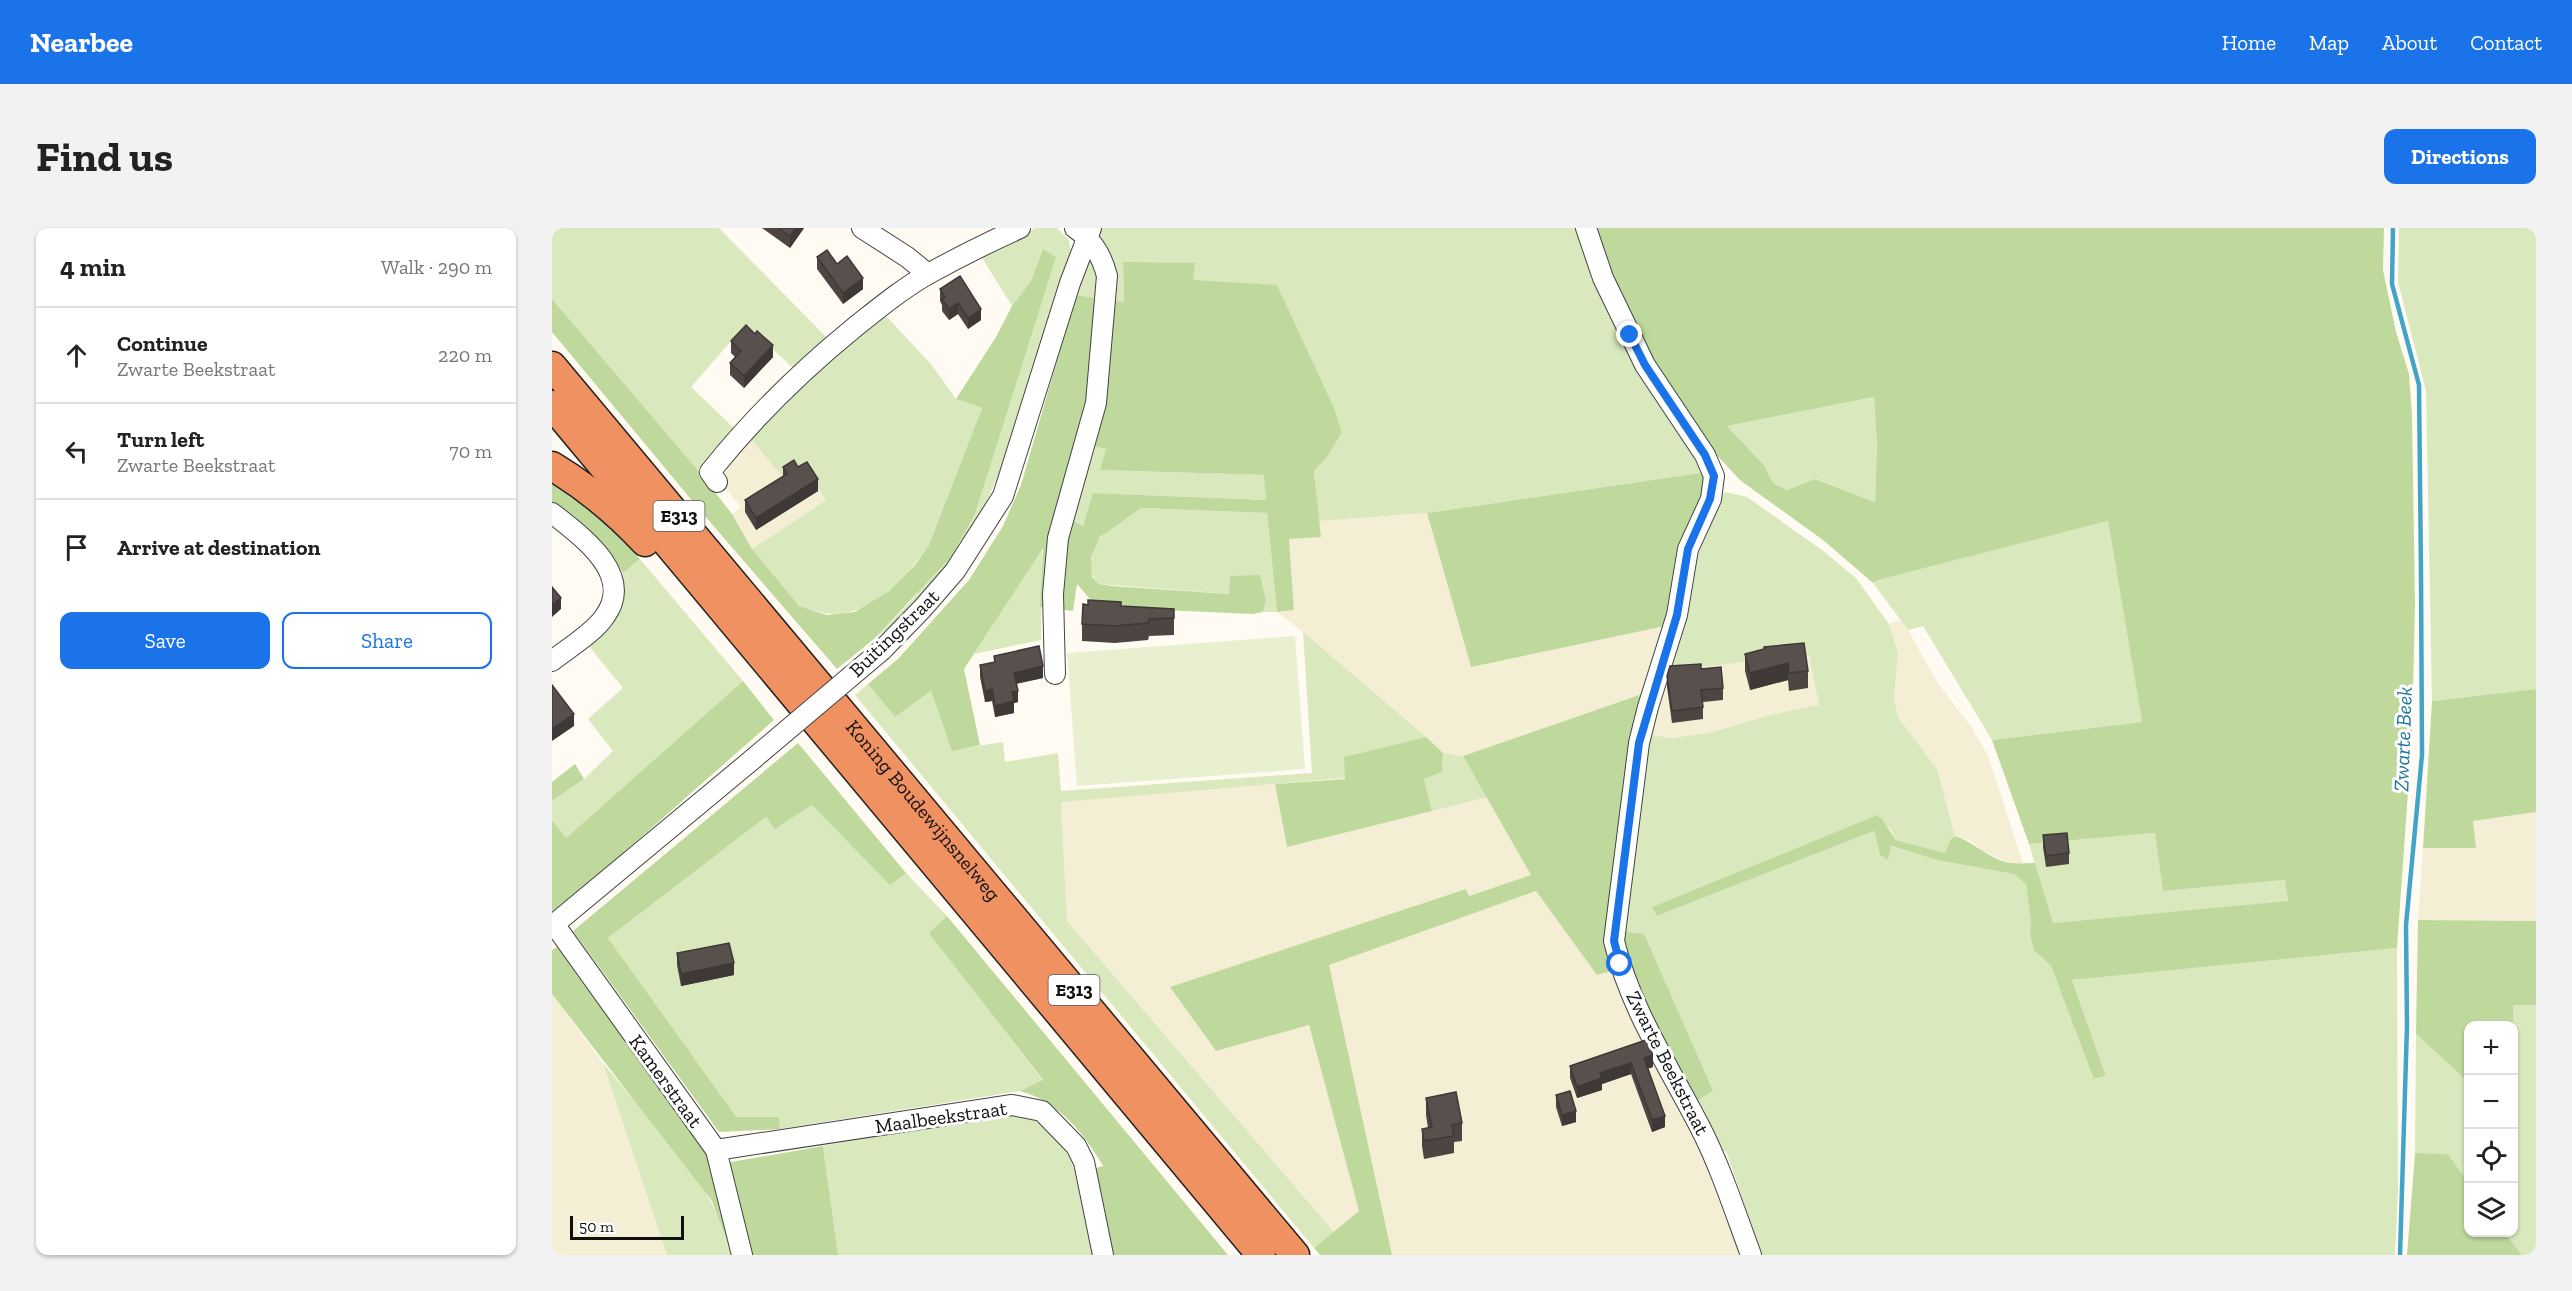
<!DOCTYPE html>
<meta charset="utf-8">
<style>
:root{--surface:#fff;--page:#f2f2f2;--text:#222;--muted:#767676;--line:#e0e0e0;--accent:#1a73e8}
body{margin:0;font-family:"Zilla Slab",serif;background:var(--page);color:var(--text)}
.controls{position:absolute;right:18px;bottom:18px;display:grid;overflow:hidden;border-radius:12px;box-shadow:0 2px 4px #0004}
.controls button{width:54px;height:54px;display:grid;place-items:center;padding:0;border:0;border-bottom:2px solid var(--line);background:var(--surface);color:var(--text);font:30px sans-serif}
.scale{position:absolute;left:18px;bottom:15px;width:114px;box-sizing:border-box;padding-left:6px;border:3px solid #101010;border-top:0;font-size:16px;line-height:21px;white-space:nowrap;color:#101010;-webkit-text-stroke:4px #fff;paint-order:stroke}
.stop{position:absolute;width:18px;height:18px;margin:-14px;border:4px solid #1a73e8;border-radius:50%;background:#fff}
.stop.end{background:#1a73e8;border-color:#fff;box-shadow:0 2px 6px #0008}
.list{margin:0;padding:0;list-style:none}
h2{display:flex;justify-content:space-between;align-items:center;height:78px;margin:0;padding:0 24px;font-size:26px}
h2 small{font-size:20px;font-weight:400;color:var(--muted)}
.list li{display:grid;grid-template-columns:39px 1fr auto;gap:18px;align-items:center;box-sizing:border-box;height:96px;padding:0 24px;border-top:2px solid var(--line)}
.list b{display:block;font-size:22px;white-space:nowrap}
.list p{margin:0;font-size:20px;white-space:nowrap;color:var(--muted)}
.list em{font-size:20px;font-style:normal;color:var(--muted)}
.actions{display:flex;gap:12px;padding:18px 24px}
.actions a{flex:1;padding:14px 0;border:2px solid var(--accent);border-radius:12px;text-align:center;font-size:21px;color:var(--accent)}
.actions .main{background:var(--accent);color:#fff}
.icon{flex:none;width:33px;height:33px;fill:none;stroke:currentColor;stroke-width:2;stroke-linecap:round;stroke-linejoin:round}
.map{position:relative;flex:none;width:1984px;height:1027px;overflow:hidden;border-radius:12px}
header{display:flex;align-items:center;gap:36px;box-sizing:border-box;height:84px;padding:0 30px;background:var(--accent);color:#fff}
header strong{font-size:28px}
nav{display:flex;gap:33px;margin-inline-start:auto;font-size:21px}
.intro{display:flex;align-items:center;justify-content:space-between;box-sizing:border-box;height:144px;padding:0 36px}
h1{margin:0;font-size:42px}
.button{padding:15px 27px;border-radius:12px;background:var(--accent);color:#fff;font-size:21px;font-weight:700}
main{display:flex;gap:36px;padding:0 36px}
aside{flex:1;background:var(--surface);border-radius:12px;box-shadow:0 2px 4px #0004}
.map>svg:first-child{display:block}
.farmland{fill:#f4eed4}
.green{fill:#d9e9bd}
.forest{fill:#bfd99d;fill-rule:evenodd}
.pitch{fill:#e9f0cf}
.lines{fill:none;stroke-linecap:round;stroke-linejoin:round}
.stream{stroke:#42a4c9;stroke-width:4.5}
.minor-casing{stroke:#434343;stroke-width:22}
.highway-casing{stroke:#212121;stroke-width:31}
.minor{stroke:#fff;stroke-width:20}
.highway{stroke:#ef9160;stroke-width:28}
.minor-bridge-casing{stroke:#434343;stroke-width:22;stroke-linecap:butt}
.minor-bridge{stroke:#fff;stroke-width:20}
.wall{fill:#4c4542}
.shaded-wall{fill:#3e3836}
.building{fill:#58504d;stroke:#3e3836;stroke-width:1.5}
.route{stroke:#1a73e8;stroke-width:8}
.labels{text-anchor:middle;stroke-width:6;stroke-linejoin:round;paint-order:stroke}
.shield{fill:#fff;stroke:#585858;stroke-width:1.5}
.shield-label{font-size:18px;font-weight:bold;fill:#101010}
.street-label{font-size:20px;fill:#101010;stroke:#fff}
.water-label{font-size:21px;font-style:italic;fill:#1c769f;stroke:#fff}
</style>
<header>
<strong>Nearbee</strong>
<nav><a>Home</a><a>Map</a><a>About</a><a>Contact</a></nav>
</header>
<div class="intro"><h1>Find us</h1><a class="button">Directions</a></div>
<main>
<aside>
<h2>4 min<small>Walk · 290 m</small></h2>
<ul class="list">
<li><svg class="icon" aria-label="ahead" viewBox="0 0 24 24"><path d="M12 20V5M6 11l6-6 6 6"/></svg><div><b>Continue</b><p>Zwarte Beekstraat</p></div><em>220 m</em></li>
<li><svg class="icon" aria-label="left" viewBox="0 0 24 24"><path d="M17 20v-9H6M10 6l-5 5 5 5"/></svg><div><b>Turn left</b><p>Zwarte Beekstraat</p></div><em>70 m</em></li>
<li><svg class="icon" aria-label="arrive" viewBox="0 0 24 24"><path d="M6 21V4h12l-3 4 3 4H6"/></svg><div><b>Arrive at destination</b></div></li>
</ul>
<div class="actions"><a class="main">Save</a><a>Share</a></div>
</aside>
<div class="map">
<svg width="1984" height="1027" viewBox="0 0 1984 1027">
<rect width="100%" height="100%" fill="#fffbf3"/>
<g class="farmland">
<path d="M 196,207 L 251,238 L 274,272 L 200,321 L 180,286 L 189,279 L 175,262 L 172,252 L 177,232 Z"/>
<path d="M 875,285 L 919,439 L 1118,397 L 1096,464 L 911,528 L 891,525 L 751,404 L 725,384 L 742,381 L 737,311 L 769,308 L 767,293 Z"/>
<path d="M 1348,392 L 1356,402 L 1385,454 L 1420,500 L 1436,528 L 1471,635 L 1458,635 L 1431,623 L 1419,613 L 1403,608 L 1385,541 L 1346,489 L 1342,471 L 1346,425 L 1337,396 Z"/>
<path d="M 1257,427 L 1267,478 L 1218,487 L 1161,504 L 1120,510 L 1093,506 L 1112,443 Z"/>
<path d="M 723,556 L 735,619 L 935,569 L 980,647 L 916,668 L 914,661 L 618,759 L 664,823 L 757,797 L 807,983 L 782,1004 L 515,693 L 509,573 Z"/>
<path d="M 1984,584 L 1984,693 L 1866,692 L 1871,620 L 1923,620 L 1921,593 Z"/>
<path d="M 984,663 L 1045,746 L 1058,743 L 1130,880 L 1135,878 L 1190,1027 L 840,1027 L 776,737 Z"/>
<path d="M 0,766 L 51,835 L 115,1027 L 0,1027 Z"/>
</g>
<g class="green">
<path d="M 0,0 L 167,0 L 278,113 L 243,142 L 194,96 L 139,159 L 184,202 L 147,245 L 0,71 Z"/>
<path d="M 484,0 L 505,0 L 517,12 L 519,25 C 478,141 456,281 369,372 C 356,386 338,398 323,410 L 361,371 L 423,286 L 449,200 L 491,21 L 479,53 L 460,78 L 429,28 Z"/>
<path d="M 549,0 L 1028,0 L 1155,244 L 875,285 L 767,293 L 762,243 L 774,230 L 641,52 L 642,35 L 571,35 L 572,74 L 524,67 Z"/>
<path d="M 1847,0 L 1984,0 L 1984,461 L 1880,473 L 1874,163 L 1846,54 Z"/>
<path d="M 333,87 L 379,136 L 404,171 L 430,180 L 377,317 C 351,353 310,400 261,382 C 257,381 251,380 248,378 C 237,371 210,333 200,321 L 274,272 L 251,238 L 230,248 L 196,207 L 260,143 Z"/>
<path d="M 1322,169 L 1325,216 L 1323,274 L 1264,251 L 1235,262 L 1221,255 L 1212,237 L 1175,198 Z"/>
<path d="M 539,218 L 554,221 L 549,242 L 713,247 L 714,272 L 542,265 L 531,298 L 517,289 Z"/>
<path d="M 1174,264 L 1195,269 L 1270,322 L 1304,350 L 1337,396 L 1346,425 L 1342,471 L 1346,489 L 1385,541 L 1403,608 L 1398,612 L 1393,625 L 1344,612 L 1339,602 L 1325,587 L 1100,679 L 1105,688 L 1322,603 L 1328,627 L 1336,631 L 1338,618 L 1385,632 L 1463,646 L 1474,656 L 1480,692 L 1478,707 L 1482,721 L 1499,738 L 1543,851 L 1554,848 L 1520,752 L 1845,720 L 1846,963 L 1843,1027 L 1210,1027 L 1174,923 L 1166,925 L 1143,873 L 1160,862 L 1067,703 L 1093,506 L 1120,510 L 1161,504 L 1218,487 L 1267,477 L 1257,427 L 1112,443 L 1137,337 L 1169,267 Z"/>
<path d="M 589,280 L 715,285 L 725,384 L 711,384 L 714,373 L 678,366 L 547,356 C 540,349 539,345 539,335 C 540,306 567,294 589,280 Z"/>
<path d="M 1556,293 L 1590,494 L 1440,512 L 1371,398 L 1356,402 L 1321,355 L 1326,352 Z"/>
<path d="M 490,320 L 489,412 L 422,426 Z"/>
<path d="M 88,331 L 191,453 L 14,610 L 0,592 L 0,573 L 32,551 L 61,523 L 36,491 L 71,460 L 35,416 L 59,399 L 70,375 L 71,345 Z"/>
<path d="M 751,404 L 874,509 L 793,529 L 793,550 L 509,574 L 515,693 L 782,1004 L 762,1020 L 303,467 L 316,456 L 343,489 L 379,463 L 400,522 L 451,514 L 453,534 L 506,525 L 509,563 L 760,545 Z"/>
<path d="M 891,525 L 911,528 L 935,569 L 880,583 L 872,551 L 890,544 Z"/>
<path d="M 260,577 L 338,656 L 354,645 L 395,688 L 378,705 L 491,853 L 468,863 L 228,901 L 227,889 L 184,890 L 56,710 L 214,589 L 224,600 Z"/>
<path d="M 1604,605 L 1611,663 L 1734,652 L 1736,674 L 1500,695 L 1477,616 Z"/>
<path d="M 1961,777 L 1984,777 L 1984,1027 L 1970,1027 L 1953,1005 L 1962,1004 L 1962,897 L 1964,898 Z"/>
<path d="M 1864,806 L 1916,854 L 1916,954 L 1896,926 L 1863,925 Z"/>
<path d="M 51,835 C 96,890 164,957 181,1027 L 115,1027 Z"/>
<path d="M 464,887 C 525,896 533,978 546,1027 L 286,1027 L 271,918 L 394,895 Z"/>
</g>
<g class="forest">
<path d="M 1041,0 L 1832,0 L 1831,42 L 1844,104 L 1857,146 L 1860,186 L 1863,376 L 1860,507 L 1845,720 L 1520,752 L 1554,848 L 1542,851 L 1499,738 L 1482,722 L 1478,707 L 1479,692 L 1474,656 L 1462,646 L 1385,632 L 1339,618 L 1336,632 L 1328,627 L 1322,603 L 1105,688 L 1100,679 L 1325,587 L 1330,591 L 1344,612 L 1393,625 L 1398,612 L 1403,608 C 1422,614 1440,633 1459,635 C 1466,636 1475,635 1483,635 L 1501,695 L 1736,673 L 1733,652 L 1611,663 L 1603,605 L 1477,616 L 1440,512 L 1590,494 L 1556,293 L 1326,352 L 1321,355 L 1271,312 L 1189,253 L 1143,204 L 1079,95 ZM 1322,169 L 1325,216 L 1323,274 L 1263,251 L 1235,262 L 1221,255 L 1212,237 L 1175,198 Z"/>
<path d="M 491,21 L 504,29 L 423,286 L 399,329 L 323,410 L 285,441 L 152,287 L 0,104 L 0,71 L 148,245 L 180,286 L 200,321 L 247,378 L 275,387 L 303,384 L 337,363 L 363,337 L 377,317 L 430,180 L 404,171 L 444,109 L 460,78 L 479,53 Z"/>
<path d="M 571,34 L 643,35 L 641,52 L 725,57 L 781,178 L 790,204 L 774,230 L 762,243 L 769,309 L 737,311 L 742,382 L 725,384 L 715,285 L 589,280 L 548,309 L 539,329 L 540,349 L 547,356 L 560,358 L 677,366 L 678,348 L 708,347 L 714,373 L 711,384 L 700,386 L 545,379 L 525,356 L 521,383 L 488,379 L 491,320 L 412,441 L 428,517 L 400,523 L 379,463 L 343,489 L 316,456 L 346,431 L 417,352 L 451,298 L 469,257 L 524,67 L 572,74 ZM 539,218 L 554,221 L 548,242 L 712,247 L 714,272 L 541,265 L 531,298 L 506,283 Z"/>
<path d="M 1155,244 L 1157,259 L 1118,397 L 919,439 L 875,285 Z"/>
<path d="M 0,256 L 55,294 L 88,331 L 71,345 C 54,316 26,296 0,277 Z"/>
<path d="M 191,453 L 222,492 L 62,633 L 0,684 L 0,592 L 14,610 Z"/>
<path d="M 1984,461 L 1984,584 L 1921,593 L 1924,620 L 1871,620 L 1880,473 Z"/>
<path d="M 1096,464 L 1067,703 L 1092,706 L 1161,863 L 1130,881 L 1059,743 L 1045,747 L 984,663 L 777,737 L 840,1027 L 768,1027 L 762,1020 L 807,983 L 757,797 L 664,823 L 618,759 L 914,661 L 917,668 L 979,647 L 911,528 Z"/>
<path d="M 874,509 L 891,525 L 890,544 L 872,551 L 880,583 L 735,619 L 723,556 L 793,551 L 792,529 Z"/>
<path d="M 246,515 L 354,645 L 338,657 L 260,577 L 223,601 L 214,589 L 56,710 L 184,889 L 227,889 L 228,901 L 167,904 L 21,703 Z"/>
<path d="M 23,536 L 32,551 L 0,573 L 0,554 Z"/>
<path d="M 395,688 L 676,1027 L 546,1027 L 525,946 L 551,938 C 532,905 506,873 468,863 L 491,852 L 377,705 Z"/>
<path d="M 1866,692 L 1984,693 L 1984,777 L 1961,777 L 1964,899 L 1962,897 L 1962,798 L 1916,798 L 1916,854 L 1864,806 Z"/>
<path d="M 6,718 L 162,937 L 271,918 L 286,1027 L 181,1027 L 160,973 L 0,766 L 0,722 Z"/>
<path d="M 1863,925 L 1896,926 L 1916,954 L 1916,1004 L 1953,1005 L 1970,1027 L 1855,1027 Z"/>
</g>
<path class="pitch" d="M 743,408 L 753,541 L 525,558 L 515,425 Z"/>
<g class="lines">
<path class="stream" d="M 1841,0 L 1840,56 L 1867,157 L 1869,344 L 1870,527 L 1854,697 L 1855,798 L 1848,1027"/>
<defs>
<g id="minor">
<path d="M 310,0 L 355,29 L 376,46"/>
<path d="M 1034,0 L 1051,50 L 1093,137 L 1153,227 L 1162,248 L 1159,271 L 1136,321 L 1125,387 L 1096,479 L 1087,515 L 1062,713 C 1078,780 1117,839 1148,899 C 1169,940 1183,984 1199,1027"/>
<path d="M 165,254 L 158,244 C 201,190 249,143 303,99 C 327,80 351,60 378,45 C 407,29 437,14 468,0"/>
<path d="M 0,285 C 29,308 83,346 53,388 C 43,404 15,421 0,433"/>
<path d="M 330,422 L 370,381 L 403,343 L 451,268 L 518,55 L 539,0"/>
<path d="M 503,446 L 501,366 L 506,310 L 544,175 L 555,48 C 550,28 541,12 523,0"/>
<path d="M 2,696 L 164,922 L 190,1027"/>
<path d="M 0,698 L 201,531"/>
<path d="M 164,922 L 460,877 L 490,883 L 524,918 L 532,934 L 551,1027"/>
</g>
<g id="highway">
<path id="s1" d="M 0,138 L 743,1027"/>
<path d="M 0,177 L 709,1027"/>
<path d="M 0,238 C 35,259 65,284 93,314"/>
</g>
</defs>
<use href="#minor" class="minor-casing"/>
<use href="#highway" class="highway-casing"/>
<use href="#minor" class="minor"/>
<use href="#highway" class="highway"/>
<defs>
<path id="minor-bridge" d="M 201,531 L 330,422"/>
</defs>
<use href="#minor-bridge" class="minor-bridge-casing"/>
<use href="#minor-bridge" class="minor-bridge"/>
</g>
<g class="wall">
<path d="M 210,0 L 252,0 L 238,20 Z"/>
<path d="M 265,29 L 285,36 L 311,61 L 291,76 L 265,41 Z"/>
<path d="M 388,61 L 429,92 L 416,101 L 406,86 L 397,92 L 390,83 L 390,77 L 388,73 Z"/>
<path d="M 179,113 L 221,129 L 192,160 L 178,147 L 178,135 L 183,129 L 179,125 Z"/>
<path d="M 231,239 L 246,239 L 266,263 L 204,302 L 193,284 L 193,272 L 231,249 Z"/>
<path d="M 569,378 L 622,381 L 622,407 L 597,408 L 596,412 L 563,415 L 530,413 L 530,396 Z"/>
<path d="M 1193,426 L 1256,443 L 1256,460 L 1237,463 L 1236,452 L 1198,462 L 1193,443 Z"/>
<path d="M 442,428 L 491,450 L 464,456 L 466,474 L 462,475 L 462,485 L 443,489 L 440,473 L 433,474 L 428,449 L 428,437 L 442,434 Z"/>
<path d="M 1149,441 L 1171,460 L 1171,472 L 1151,474 L 1151,491 L 1120,495 L 1115,459 L 1115,448 Z"/>
<path d="M 1491,607 L 1517,625 L 1517,636 L 1494,639 L 1491,619 Z"/>
<path d="M 125,725 L 182,747 L 129,758 L 125,737 Z"/>
<path d="M 1094,812 L 1101,839 L 1096,840 L 1113,899 L 1100,904 L 1079,846 L 1050,856 L 1050,862 L 1025,870 L 1018,850 L 1018,838 Z"/>
<path d="M 1004,867 L 1024,894 L 1010,898 L 1004,879 Z"/>
<path d="M 874,870 L 910,895 L 910,913 L 902,914 L 902,925 L 872,931 L 870,918 L 870,901 L 876,900 L 874,887 Z"/>
</g>
<g class="shaded-wall">
<path d="M 244,0 L 252,0 L 238,20 L 238,8 Z"/>
<path d="M 311,50 L 311,61 L 291,76 L 291,65 Z"/>
<path d="M 406,75 L 406,86 L 397,92 L 397,81 Z"/>
<path d="M 429,81 L 429,92 L 416,101 L 416,90 Z"/>
<path d="M 221,117 L 221,129 L 192,160 L 192,148 Z"/>
<path d="M 266,251 L 266,263 L 204,302 L 204,290 Z"/>
<path d="M 9,370 L 9,381 L 0,389 L 0,377 Z"/>
<path d="M 1236,435 L 1236,452 L 1198,462 L 1198,445 Z"/>
<path d="M 491,438 L 491,450 L 462,456 L 462,445 Z"/>
<path d="M 440,461 L 440,473 L 433,474 L 433,463 Z"/>
<path d="M 466,463 L 466,474 L 462,475 L 462,485 L 443,489 L 443,478 L 460,464 Z"/>
<path d="M 22,486 L 22,498 L 0,513 L 0,501 Z"/>
<path d="M 182,735 L 182,747 L 129,758 L 129,746 Z"/>
<path d="M 1101,827 L 1101,839 L 1092,842 L 1092,830 Z"/>
<path d="M 1079,835 L 1079,846 L 1050,856 L 1050,862 L 1025,870 L 1025,859 L 1048,845 Z"/>
<path d="M 1024,883 L 1024,894 L 1010,898 L 1010,887 Z"/>
<path d="M 1113,888 L 1113,899 L 1100,904 L 1100,892 Z"/>
</g>
<g class="building">
<path d="M 226,0 L 244,0 L 238,8 Z"/>
<path d="M 275,22 L 285,36 L 295,28 L 311,50 L 291,65 L 265,29 Z"/>
<path d="M 408,48 L 429,81 L 416,90 L 406,75 L 397,81 L 390,71 L 393,69 L 388,61 Z"/>
<path d="M 194,97 L 203,106 L 205,103 L 221,117 L 192,148 L 178,135 L 189,123 L 179,113 Z"/>
<path d="M 242,232 L 246,239 L 255,234 L 266,251 L 204,290 L 193,272 L 235,246 L 231,239 Z"/>
<path d="M 0,359 L 9,370 L 0,377 Z"/>
<path d="M 536,372 L 569,374 L 569,378 L 622,381 L 622,390 L 597,391 L 596,395 L 563,398 L 530,396 L 531,376 L 536,377 Z"/>
<path d="M 1252,415 L 1256,443 L 1237,445 L 1236,435 L 1198,445 L 1193,426 L 1212,421 L 1212,419 Z"/>
<path d="M 487,418 L 491,438 L 462,445 L 466,463 L 460,464 L 462,473 L 443,478 L 440,461 L 433,463 L 428,437 L 443,434 L 442,428 Z"/>
<path d="M 1149,436 L 1149,441 L 1169,439 L 1171,460 L 1149,462 L 1151,479 L 1120,483 L 1115,448 L 1118,438 Z"/>
<path d="M 0,457 L 22,486 L 0,501 Z"/>
<path d="M 1515,605 L 1517,625 L 1494,628 L 1491,607 Z"/>
<path d="M 177,715 L 182,735 L 129,746 L 125,725 Z"/>
<path d="M 1094,812 L 1101,827 L 1092,830 L 1113,888 L 1100,892 L 1079,835 L 1048,845 L 1050,850 L 1025,859 L 1018,838 Z"/>
<path d="M 1018,863 L 1024,883 L 1010,887 L 1004,867 Z"/>
<path d="M 904,864 L 910,895 L 900,897 L 902,908 L 872,913 L 870,901 L 880,899 L 874,870 Z"/>
</g>
<g class="lines">
<path class="route" d="M 1068,736 L 1062,713 L 1087,515 L 1125,387 L 1136,321 L 1158,271 L 1162,248 L 1153,227 L 1093,137 L 1078,107"/>
</g>
<g class="labels">
<g class="shield">
<rect x="101.5" y="273" width="51" height="30" rx="4.5"/>
<rect x="496.5" y="747" width="51" height="30" rx="4.5"/>
</g>
<g class="shield-label">
<text x="127" y="294">E313</text>
<text x="522" y="768">E313</text>
</g>
<g class="street-label">
<text transform="translate(342 405) rotate(-44)" y="7">Buitingstraat</text>
<text dy="7" stroke="none"><textPath href="#s1" startOffset="579">Koning Boudewijnsnelweg</textPath></text>
<text transform="translate(1116 835) rotate(63)" y="7">Zwarte Beekstraat</text>
<text transform="translate(114 853) rotate(54)" y="7">Kamerstraat</text>
<text transform="translate(389 889) rotate(-8)" y="7">Maalbeekstraat</text>
</g>
<g class="water-label">
<text transform="translate(1851 511) rotate(-88)" y="7">Zwarte Beek</text>
</g>
</g>
</svg>
<div class="controls">
<button>+</button>
<button>−</button>
<button><svg class="icon" aria-label="locate" viewBox="0 0 24 24"><circle cx="12" cy="12" r="6"/><path d="M12 2v4M12 18v4M2 12h4M18 12h4"/></svg></button>
<button><svg class="icon" aria-label="layers" viewBox="0 0 24 24"><path d="M12 4l9 5-9 5-9-5zM3 14l9 5 9-5"/></svg></button>
</div>
<div class="scale">50 m</div>
<div class="stop" style="left:1068px;top:736px"></div>
<div class="stop end" style="left:1078px;top:107px"></div>
</div>
</main>
